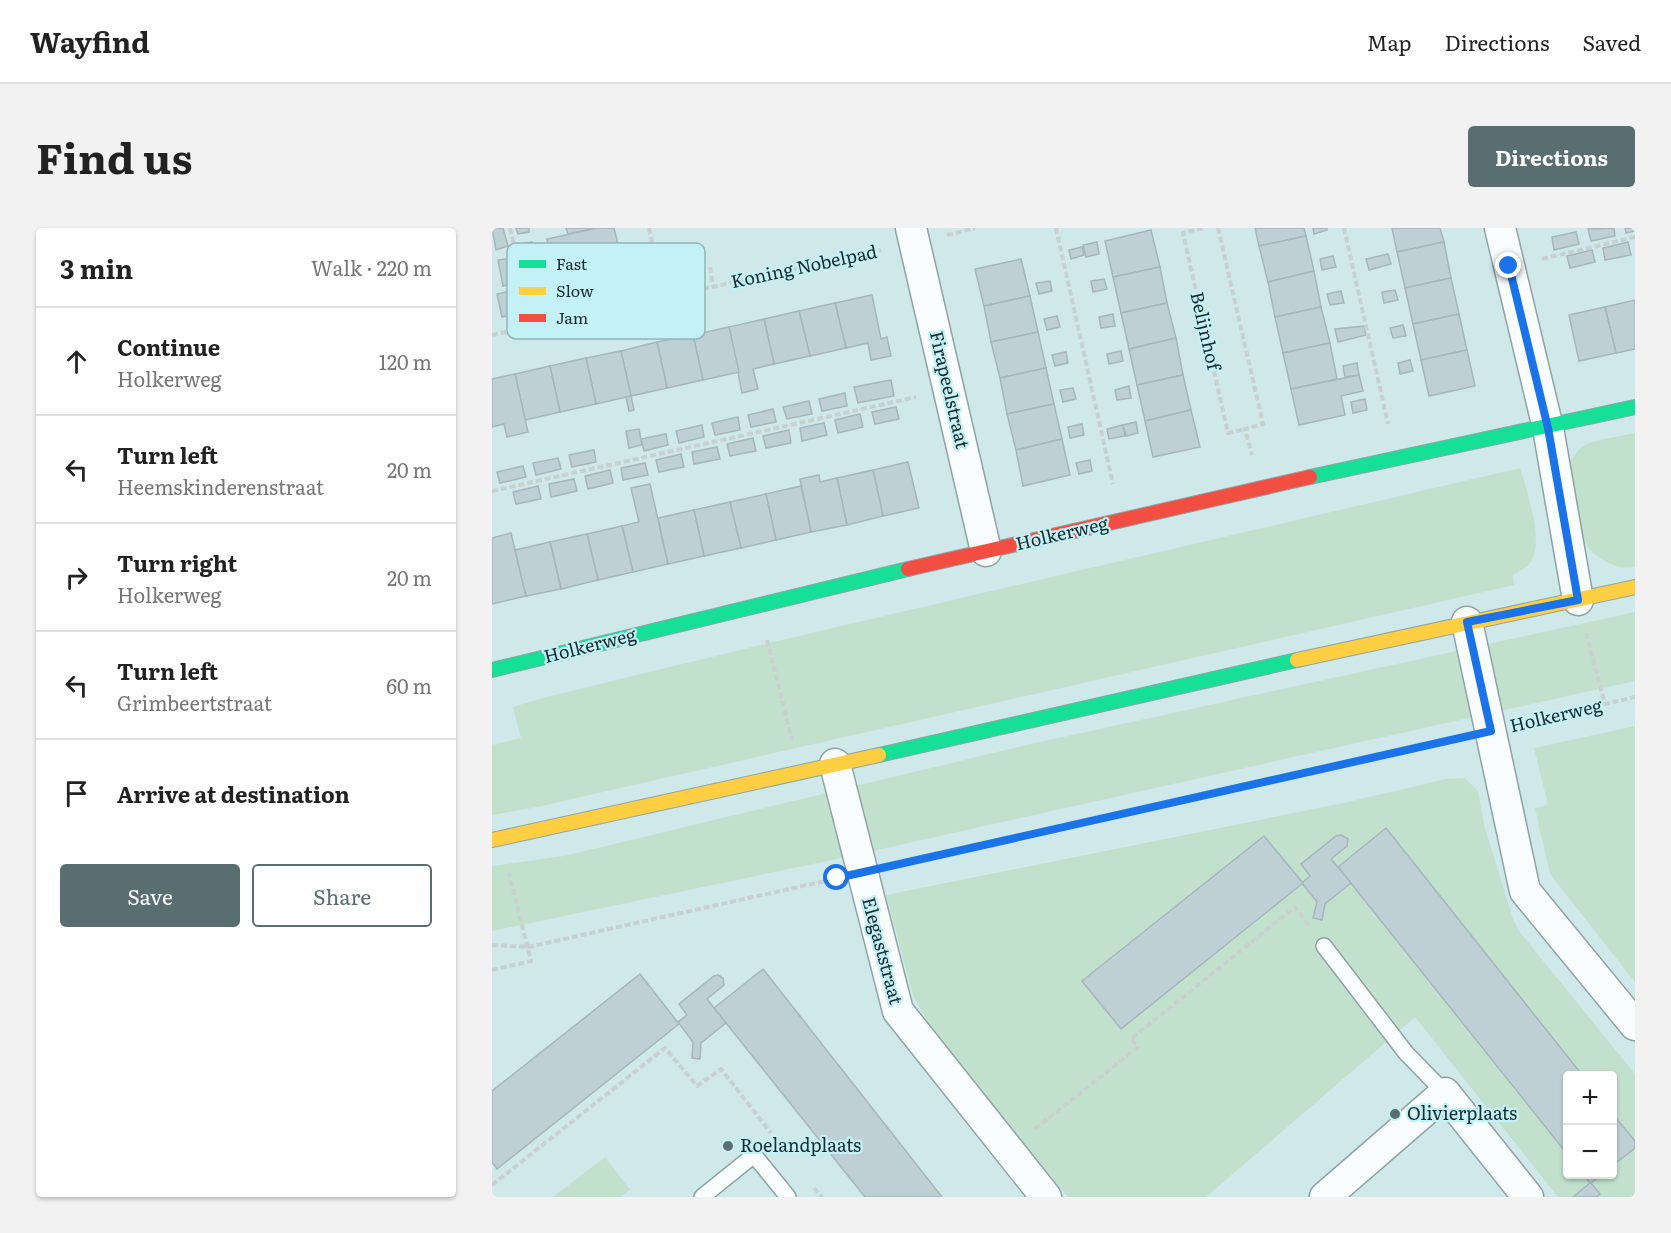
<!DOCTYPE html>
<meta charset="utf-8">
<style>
:root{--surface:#fff;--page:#f2f2f2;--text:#222;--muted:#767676;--line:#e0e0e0;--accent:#596e70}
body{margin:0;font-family:Literata,serif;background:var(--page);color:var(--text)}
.controls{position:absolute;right:18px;bottom:18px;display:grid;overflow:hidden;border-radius:6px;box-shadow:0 2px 4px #0004}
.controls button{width:54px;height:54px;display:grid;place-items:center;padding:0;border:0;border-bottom:2px solid var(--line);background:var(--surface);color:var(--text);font:30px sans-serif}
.stop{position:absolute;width:18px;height:18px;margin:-14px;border:4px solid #1a73e8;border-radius:50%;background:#fff}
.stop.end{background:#1a73e8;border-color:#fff;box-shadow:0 2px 6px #0008}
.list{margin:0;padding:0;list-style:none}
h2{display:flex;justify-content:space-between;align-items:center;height:78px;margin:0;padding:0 24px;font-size:26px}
h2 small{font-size:20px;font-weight:400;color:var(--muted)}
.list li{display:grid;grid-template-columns:39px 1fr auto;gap:18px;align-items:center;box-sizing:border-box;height:108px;padding:0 24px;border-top:2px solid var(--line)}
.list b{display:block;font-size:22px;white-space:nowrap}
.list p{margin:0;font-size:20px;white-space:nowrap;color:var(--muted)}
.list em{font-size:20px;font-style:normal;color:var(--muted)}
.actions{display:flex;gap:12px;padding:18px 24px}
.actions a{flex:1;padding:14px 0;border:2px solid var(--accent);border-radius:6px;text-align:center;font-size:21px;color:var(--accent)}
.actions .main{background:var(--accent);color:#fff}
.icon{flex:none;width:33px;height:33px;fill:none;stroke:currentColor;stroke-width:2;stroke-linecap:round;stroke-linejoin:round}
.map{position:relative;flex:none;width:1143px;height:969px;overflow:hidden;border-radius:6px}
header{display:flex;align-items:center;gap:36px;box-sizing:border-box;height:84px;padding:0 30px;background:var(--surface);border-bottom:2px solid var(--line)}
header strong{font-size:28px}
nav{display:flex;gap:33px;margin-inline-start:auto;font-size:21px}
.intro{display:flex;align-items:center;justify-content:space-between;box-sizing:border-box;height:144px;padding:0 36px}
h1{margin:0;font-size:42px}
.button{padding:15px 27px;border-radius:6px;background:var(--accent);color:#fff;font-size:21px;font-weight:700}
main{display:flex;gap:36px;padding:0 36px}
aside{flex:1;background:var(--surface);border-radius:6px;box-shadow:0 2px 4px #0004}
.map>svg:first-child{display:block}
.green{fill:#c1e1cd;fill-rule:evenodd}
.building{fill:#bed0d5;stroke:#a5b7bc;stroke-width:1.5}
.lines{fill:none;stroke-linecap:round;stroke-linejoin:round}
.lane-casing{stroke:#8fa3a5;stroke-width:18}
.street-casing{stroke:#8fa3a5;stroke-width:33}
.fast-casing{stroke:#8fa3a5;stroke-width:16}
.slow-casing{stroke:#8fa3a5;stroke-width:16}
.jam-casing{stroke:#8fa3a5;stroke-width:16}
.path{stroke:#c9d0d0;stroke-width:4;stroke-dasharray:6 3;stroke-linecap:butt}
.lane{stroke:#f8fcfc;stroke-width:15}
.street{stroke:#f8fcfc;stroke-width:30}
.fast{stroke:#16e098;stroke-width:14}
.slow{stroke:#ffcf43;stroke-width:14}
.jam{stroke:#f24e42;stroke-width:14}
.route{stroke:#1a73e8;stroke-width:8}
.poi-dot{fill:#596e70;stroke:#c3f1f6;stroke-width:2}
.labels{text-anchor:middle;stroke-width:4.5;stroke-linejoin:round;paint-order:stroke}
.street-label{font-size:18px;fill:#1a2c2f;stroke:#c3f1f6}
.poi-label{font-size:18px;fill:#1a2c2f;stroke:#c3f1f6;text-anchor:start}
.key{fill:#c3f1f6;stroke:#90b6ba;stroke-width:1.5}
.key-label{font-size:16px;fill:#1a2c2f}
</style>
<header>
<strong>Wayfind</strong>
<nav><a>Map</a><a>Directions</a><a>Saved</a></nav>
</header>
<div class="intro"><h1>Find us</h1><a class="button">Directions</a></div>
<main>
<aside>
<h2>3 min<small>Walk · 220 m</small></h2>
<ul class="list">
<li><svg class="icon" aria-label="ahead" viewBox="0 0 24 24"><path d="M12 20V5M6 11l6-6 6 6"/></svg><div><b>Continue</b><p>Holkerweg</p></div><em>120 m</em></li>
<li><svg class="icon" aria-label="left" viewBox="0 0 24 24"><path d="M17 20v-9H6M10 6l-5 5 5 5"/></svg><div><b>Turn left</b><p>Heemskinderenstraat</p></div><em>20 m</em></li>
<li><svg class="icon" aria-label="right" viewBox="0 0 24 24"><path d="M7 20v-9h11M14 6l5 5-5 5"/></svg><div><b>Turn right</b><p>Holkerweg</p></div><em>20 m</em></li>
<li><svg class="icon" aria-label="left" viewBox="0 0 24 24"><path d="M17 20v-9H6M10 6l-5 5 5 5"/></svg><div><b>Turn left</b><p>Grimbeertstraat</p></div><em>60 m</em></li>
<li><svg class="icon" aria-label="arrive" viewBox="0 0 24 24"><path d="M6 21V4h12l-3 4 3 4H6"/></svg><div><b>Arrive at destination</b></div></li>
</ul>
<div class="actions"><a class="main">Save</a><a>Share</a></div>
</aside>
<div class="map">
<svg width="1143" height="969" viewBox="0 0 1143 969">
<rect width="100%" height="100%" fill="#cfe8ea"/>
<g class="green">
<path d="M 1143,205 L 1143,339 C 1127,343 1104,331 1095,318 C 1089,309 1076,258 1076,247 C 1076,236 1082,226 1090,219 C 1099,212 1130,208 1143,205 Z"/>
<path d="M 1028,240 C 1035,264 1054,316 1037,336 C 1033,341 1026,344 1021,347 L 1022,357 L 45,579 L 0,587 L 0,517 L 29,510 L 21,479 L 54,469 L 319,405 Z"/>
<path d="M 1143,384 L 1143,453 L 340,632 L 0,703 L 0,638 L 72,628 L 539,516 Z"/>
<path d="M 1143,498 L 1143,754 L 1058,646 L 1043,580 L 1056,577 L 1042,520 Z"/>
<path d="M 973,550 L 986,563 L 992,597 L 1021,691 L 1027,703 L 1143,846 L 1143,969 L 1066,969 L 923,789 L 714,969 L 576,969 L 438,798 L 422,770 L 394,667 L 847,576 L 954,551 ZM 1076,848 L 1120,848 L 1120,946 L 1076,946 Z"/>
<path d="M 113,929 L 138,962 L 128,969 L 61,969 Z"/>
</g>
<g class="building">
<path d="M 0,0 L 11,0 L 16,18 L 4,22 Z"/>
<path d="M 24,0 L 37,0 L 37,4 L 26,6 Z"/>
<path d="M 74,0 L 105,0 L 76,6 Z"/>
<path d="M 105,0 L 122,0 L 130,33 L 120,35 L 125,53 L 86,62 L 79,25 L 59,30 L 55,11 Z"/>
<path d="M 763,0 L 812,0 L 814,8 L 767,18 Z"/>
<path d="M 821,0 L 835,0 L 835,2 L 822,6 Z"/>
<path d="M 900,0 L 948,0 L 952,14 L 905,24 Z"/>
<path d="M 1122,0 L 1123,8 L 1099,13 L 1096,1 Z"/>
<path d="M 1133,0 L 1143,0 L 1143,3 L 1134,5 Z"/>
<path d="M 659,2 L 668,39 L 621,49 L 613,13 Z"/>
<path d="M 1084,4 L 1087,16 L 1062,22 L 1060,9 Z"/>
<path d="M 814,8 L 822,43 L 776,54 L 767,18 Z"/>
<path d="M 40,14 L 45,39 L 34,42 L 27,16 Z"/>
<path d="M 605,14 L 607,26 L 594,29 L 591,17 Z"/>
<path d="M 952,14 L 959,50 L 913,60 L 905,24 Z"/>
<path d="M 1136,14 L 1139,27 L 1113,32 L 1111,20 Z"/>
<path d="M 590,19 L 592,27 L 579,31 L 577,22 Z"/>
<path d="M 1100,22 L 1103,34 L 1078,40 L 1075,28 Z"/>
<path d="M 896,26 L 899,36 L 877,42 L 874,31 Z"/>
<path d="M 841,28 L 844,39 L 830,42 L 828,31 Z"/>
<path d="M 19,30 L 24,55 L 11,58 L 6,32 Z"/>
<path d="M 529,31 L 538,68 L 492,78 L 483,41 Z"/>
<path d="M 668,39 L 675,75 L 629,85 L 621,49 Z"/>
<path d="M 822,43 L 829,79 L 783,89 L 776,54 Z"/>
<path d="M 959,50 L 967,86 L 921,96 L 913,60 Z"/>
<path d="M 612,51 L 615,61 L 601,64 L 599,53 Z"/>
<path d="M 558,53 L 560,63 L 547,66 L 544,55 Z"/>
<path d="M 26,61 L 31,84 L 10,89 L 5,66 Z"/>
<path d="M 903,62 L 906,72 L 892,75 L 890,64 Z"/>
<path d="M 849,63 L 852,75 L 838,77 L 835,66 Z"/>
<path d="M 380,67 L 389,111 L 395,109 L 399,128 L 379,132 L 376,115 L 354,120 L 343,75 Z"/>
<path d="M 538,68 L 546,104 L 499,114 L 492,78 Z"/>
<path d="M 1143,72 L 1143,121 L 1124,125 L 1113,79 Z"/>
<path d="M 343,75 L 354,120 L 318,128 L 307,83 Z"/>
<path d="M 675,75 L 684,110 L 637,121 L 629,85 Z"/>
<path d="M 829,79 L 838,115 L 791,125 L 783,89 Z"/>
<path d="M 1113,79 L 1124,125 L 1087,133 L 1077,87 Z"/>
<path d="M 307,83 L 318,128 L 282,136 L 272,91 Z"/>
<path d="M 621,86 L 623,98 L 609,100 L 607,89 Z"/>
<path d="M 967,86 L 975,122 L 929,132 L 921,96 Z"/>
<path d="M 565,88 L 568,99 L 555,102 L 552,91 Z"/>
<path d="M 272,91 L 282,136 L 261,141 L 266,161 L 250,165 L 237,99 Z"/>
<path d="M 911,97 L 914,108 L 901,110 L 898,100 Z"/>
<path d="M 872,98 L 874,107 L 846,114 L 843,101 Z"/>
<path d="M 237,99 L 247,144 L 211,152 L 201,107 Z"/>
<path d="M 546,104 L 554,140 L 508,150 L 499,114 Z"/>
<path d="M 201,107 L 211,152 L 175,160 L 165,114 Z"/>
<path d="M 684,110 L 691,147 L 645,157 L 637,121 Z"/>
<path d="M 165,114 L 175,160 L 139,168 L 129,123 Z"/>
<path d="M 838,115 L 845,151 L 799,161 L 791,125 Z"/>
<path d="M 975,122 L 983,158 L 937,168 L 929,132 Z"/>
<path d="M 129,123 L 139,168 L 104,176 L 94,130 Z"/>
<path d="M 629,123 L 631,133 L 617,136 L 615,126 Z"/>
<path d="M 574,124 L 576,135 L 563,138 L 560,127 Z"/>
<path d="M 94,130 L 104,176 L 68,184 L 58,138 Z"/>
<path d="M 918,132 L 921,143 L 908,146 L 906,135 Z"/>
<path d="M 865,135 L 867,147 L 853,149 L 851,138 Z"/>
<path d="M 58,138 L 68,184 L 33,192 L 23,146 Z"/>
<path d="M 554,140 L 562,176 L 515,186 L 508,150 Z"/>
<path d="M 23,146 L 36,204 L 15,209 L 12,196 L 0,199 L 0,151 Z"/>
<path d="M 691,147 L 699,182 L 653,193 L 645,157 Z"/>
<path d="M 867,147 L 871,163 L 849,168 L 853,187 L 807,197 L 799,161 Z"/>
<path d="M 399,152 L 402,168 L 366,175 L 362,159 Z"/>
<path d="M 637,158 L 639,170 L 625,172 L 623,162 Z"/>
<path d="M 581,160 L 584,171 L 571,174 L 568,162 Z"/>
<path d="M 353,165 L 355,178 L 330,183 L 327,171 Z"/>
<path d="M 139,168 L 142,182 L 137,183 L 134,169 Z"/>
<path d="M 873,171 L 875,182 L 861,185 L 859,174 Z"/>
<path d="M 317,173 L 320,186 L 295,191 L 291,179 Z"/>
<path d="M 562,176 L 570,211 L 524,222 L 515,186 Z"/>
<path d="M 404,179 L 407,191 L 383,196 L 380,184 Z"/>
<path d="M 281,181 L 284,194 L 259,199 L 256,187 Z"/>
<path d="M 699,182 L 708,219 L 661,229 L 653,193 Z"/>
<path d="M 368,186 L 371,199 L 346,205 L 343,192 Z"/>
<path d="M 246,189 L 248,202 L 223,207 L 220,195 Z"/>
<path d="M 644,194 L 646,205 L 634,208 L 631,197 Z"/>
<path d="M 332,195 L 335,207 L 310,213 L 308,200 Z"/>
<path d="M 590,196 L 592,207 L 578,210 L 576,199 Z"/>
<path d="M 210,197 L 212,209 L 187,215 L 184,203 Z"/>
<path d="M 631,197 L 633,208 L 617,211 L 615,201 Z"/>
<path d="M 147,201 L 150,217 L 137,220 L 134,203 Z"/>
<path d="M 297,202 L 299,215 L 274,220 L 271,208 Z"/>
<path d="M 174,206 L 176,217 L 152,223 L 149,211 Z"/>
<path d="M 261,210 L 264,223 L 238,228 L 235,216 Z"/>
<path d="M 570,211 L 578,247 L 531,258 L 524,222 Z"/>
<path d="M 225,219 L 228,231 L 202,236 L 200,224 Z"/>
<path d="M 102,222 L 104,234 L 80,239 L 77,227 Z"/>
<path d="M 189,226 L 192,239 L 167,244 L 164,232 Z"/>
<path d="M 66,230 L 69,241 L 44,247 L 41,235 Z"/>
<path d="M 598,232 L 600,243 L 587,246 L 584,235 Z"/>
<path d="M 416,234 L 427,280 L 391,288 L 381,242 Z"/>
<path d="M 153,235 L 156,247 L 131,252 L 129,240 Z"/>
<path d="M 31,238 L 34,249 L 8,255 L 5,244 Z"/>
<path d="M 118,242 L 121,255 L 96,261 L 93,248 Z"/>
<path d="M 381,242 L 391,288 L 355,297 L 345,250 Z"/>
<path d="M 327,247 L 328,254 L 345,250 L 355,297 L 319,304 L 308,251 Z"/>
<path d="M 82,251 L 85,263 L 59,269 L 57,256 Z"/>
<path d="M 158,256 L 176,336 L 141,344 L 130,298 L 147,294 L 139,260 Z"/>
<path d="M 46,258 L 49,271 L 24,276 L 21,264 Z"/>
<path d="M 309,258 L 319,304 L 284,312 L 274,266 Z"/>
<path d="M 274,266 L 284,312 L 249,320 L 238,274 Z"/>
<path d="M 238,274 L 249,320 L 212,328 L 202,282 Z"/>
<path d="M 202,282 L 212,328 L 176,336 L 166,290 Z"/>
<path d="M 130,298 L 141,344 L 106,352 L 95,306 Z"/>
<path d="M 19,305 L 34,368 L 0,376 L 0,310 Z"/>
<path d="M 95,306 L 106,352 L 69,361 L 58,314 Z"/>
<path d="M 58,314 L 69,361 L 34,368 L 23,322 Z"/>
<path d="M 894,600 L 1091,848 L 1076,848 L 1076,927 L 846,639 Z"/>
<path d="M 849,607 L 856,611 L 855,618 L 839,631 L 859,655 L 833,676 L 830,692 L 821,690 L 825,674 L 810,655 L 818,648 L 809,636 L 844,608 Z"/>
<path d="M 772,608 L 811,655 L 629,801 L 590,753 Z"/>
<path d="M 271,741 L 450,969 L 373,969 L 234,795 L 222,780 Z"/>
<path d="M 148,746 L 187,796 L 5,941 L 0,934 L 0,863 Z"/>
<path d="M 226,747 L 231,750 L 232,757 L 215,771 L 234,795 L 209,815 L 208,831 L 200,830 L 201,814 L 186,794 L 195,787 L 187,776 L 222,748 Z"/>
<path d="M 1120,885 L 1143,913 L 1143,920 L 1120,938 Z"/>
<path d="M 1091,946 L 1110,946 L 1099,955 L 1108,966 L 1105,969 L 1081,969 L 1098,955 Z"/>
</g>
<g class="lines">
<defs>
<g id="lane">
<path d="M 832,718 L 914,825 L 953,865"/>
<path d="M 210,969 L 262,927 L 296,969"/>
</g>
<g id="street">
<path d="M 419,0 L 494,323"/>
<path d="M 1008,0 L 1056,200 L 1086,372"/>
<path d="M 975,394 L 1033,663 L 1143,797"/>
<path d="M 343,536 L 406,783 L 554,969"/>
<path d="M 833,969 L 953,865 L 1036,969"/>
</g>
<g id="fast">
<path d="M 818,249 L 1143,179"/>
<path d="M 0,442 L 416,341"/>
<path d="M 387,527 L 805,432"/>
</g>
<g id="slow">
<path d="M 805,432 L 1143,359"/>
<path d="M 0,612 L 387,527"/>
</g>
<path id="jam" d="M 416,341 L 818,249"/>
</defs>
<use href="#lane" class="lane-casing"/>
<use href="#street" class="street-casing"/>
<use href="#fast" class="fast-casing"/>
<use href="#slow" class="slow-casing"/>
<use href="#jam" class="jam-casing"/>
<g class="path">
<path d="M 18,0 L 40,98"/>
<path d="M 157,0 L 172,70"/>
<path d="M 564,0 L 621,256"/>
<path d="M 711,0 L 691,5 L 736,205 L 753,201"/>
<path d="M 726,0 L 771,196 L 753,201 L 760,227"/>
<path d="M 852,0 L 896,196"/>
<path d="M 455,7 L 483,0"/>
<path d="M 1050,31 L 1143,9"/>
<path d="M 218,39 L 221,59"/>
<path d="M 0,107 L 389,22"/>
<path d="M 0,263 L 424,169"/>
<path d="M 1094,405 L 1113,476"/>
<path d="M 275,412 L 300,512"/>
<path d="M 1033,495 L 1143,469"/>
<path d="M 403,637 L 967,510"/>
<path d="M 0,717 L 36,719 L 338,652"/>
<path d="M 0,742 L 39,733 L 17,645"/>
<path d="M 543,901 L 646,819 L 639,811 L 803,679 L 816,697"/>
<path d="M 0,957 L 173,820 L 205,858 L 229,841 L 279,905"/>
<path d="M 322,960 L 330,969"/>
</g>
<use href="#lane" class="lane"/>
<use href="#street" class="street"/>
<use href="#fast" class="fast"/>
<use href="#slow" class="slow"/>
<use href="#jam" class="jam"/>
</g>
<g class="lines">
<path class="route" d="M 345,650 L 999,503 L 975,394 L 1086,372 L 1056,200 L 1017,38"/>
</g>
<g class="poi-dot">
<circle cx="903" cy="886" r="6"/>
<circle cx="236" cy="918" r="6"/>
</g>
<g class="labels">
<g class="street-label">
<text transform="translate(312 39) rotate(-12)" y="6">Koning Nobelpad</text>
<text transform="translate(713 103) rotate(77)" y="6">Belijnhof</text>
<text transform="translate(457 162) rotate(77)" y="6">Firapeelstraat</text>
<text transform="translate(570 306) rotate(-13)" y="6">Holkerweg</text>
<text transform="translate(98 418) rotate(-14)" y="6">Holkerweg</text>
<text transform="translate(1064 488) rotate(-13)" y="6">Holkerweg</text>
<text transform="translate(390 723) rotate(75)" y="6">Elegaststraat</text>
</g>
<g class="poi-label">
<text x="915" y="892">Olivierplaats</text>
<text x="248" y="924">Roelandplaats</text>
</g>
</g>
<rect x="15" y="15" width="198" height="96" rx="9" class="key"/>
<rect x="27" y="32" width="27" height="8" fill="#16e098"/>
<rect x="27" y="59" width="27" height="8" fill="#ffcf43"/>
<rect x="27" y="86" width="27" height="8" fill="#f24e42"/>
<g class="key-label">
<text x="64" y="42">Fast</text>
<text x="64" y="69">Slow</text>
<text x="64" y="96">Jam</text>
</g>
</svg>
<div class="controls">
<button>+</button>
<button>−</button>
</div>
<div class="stop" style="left:345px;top:650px"></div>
<div class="stop end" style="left:1017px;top:38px"></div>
</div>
</main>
